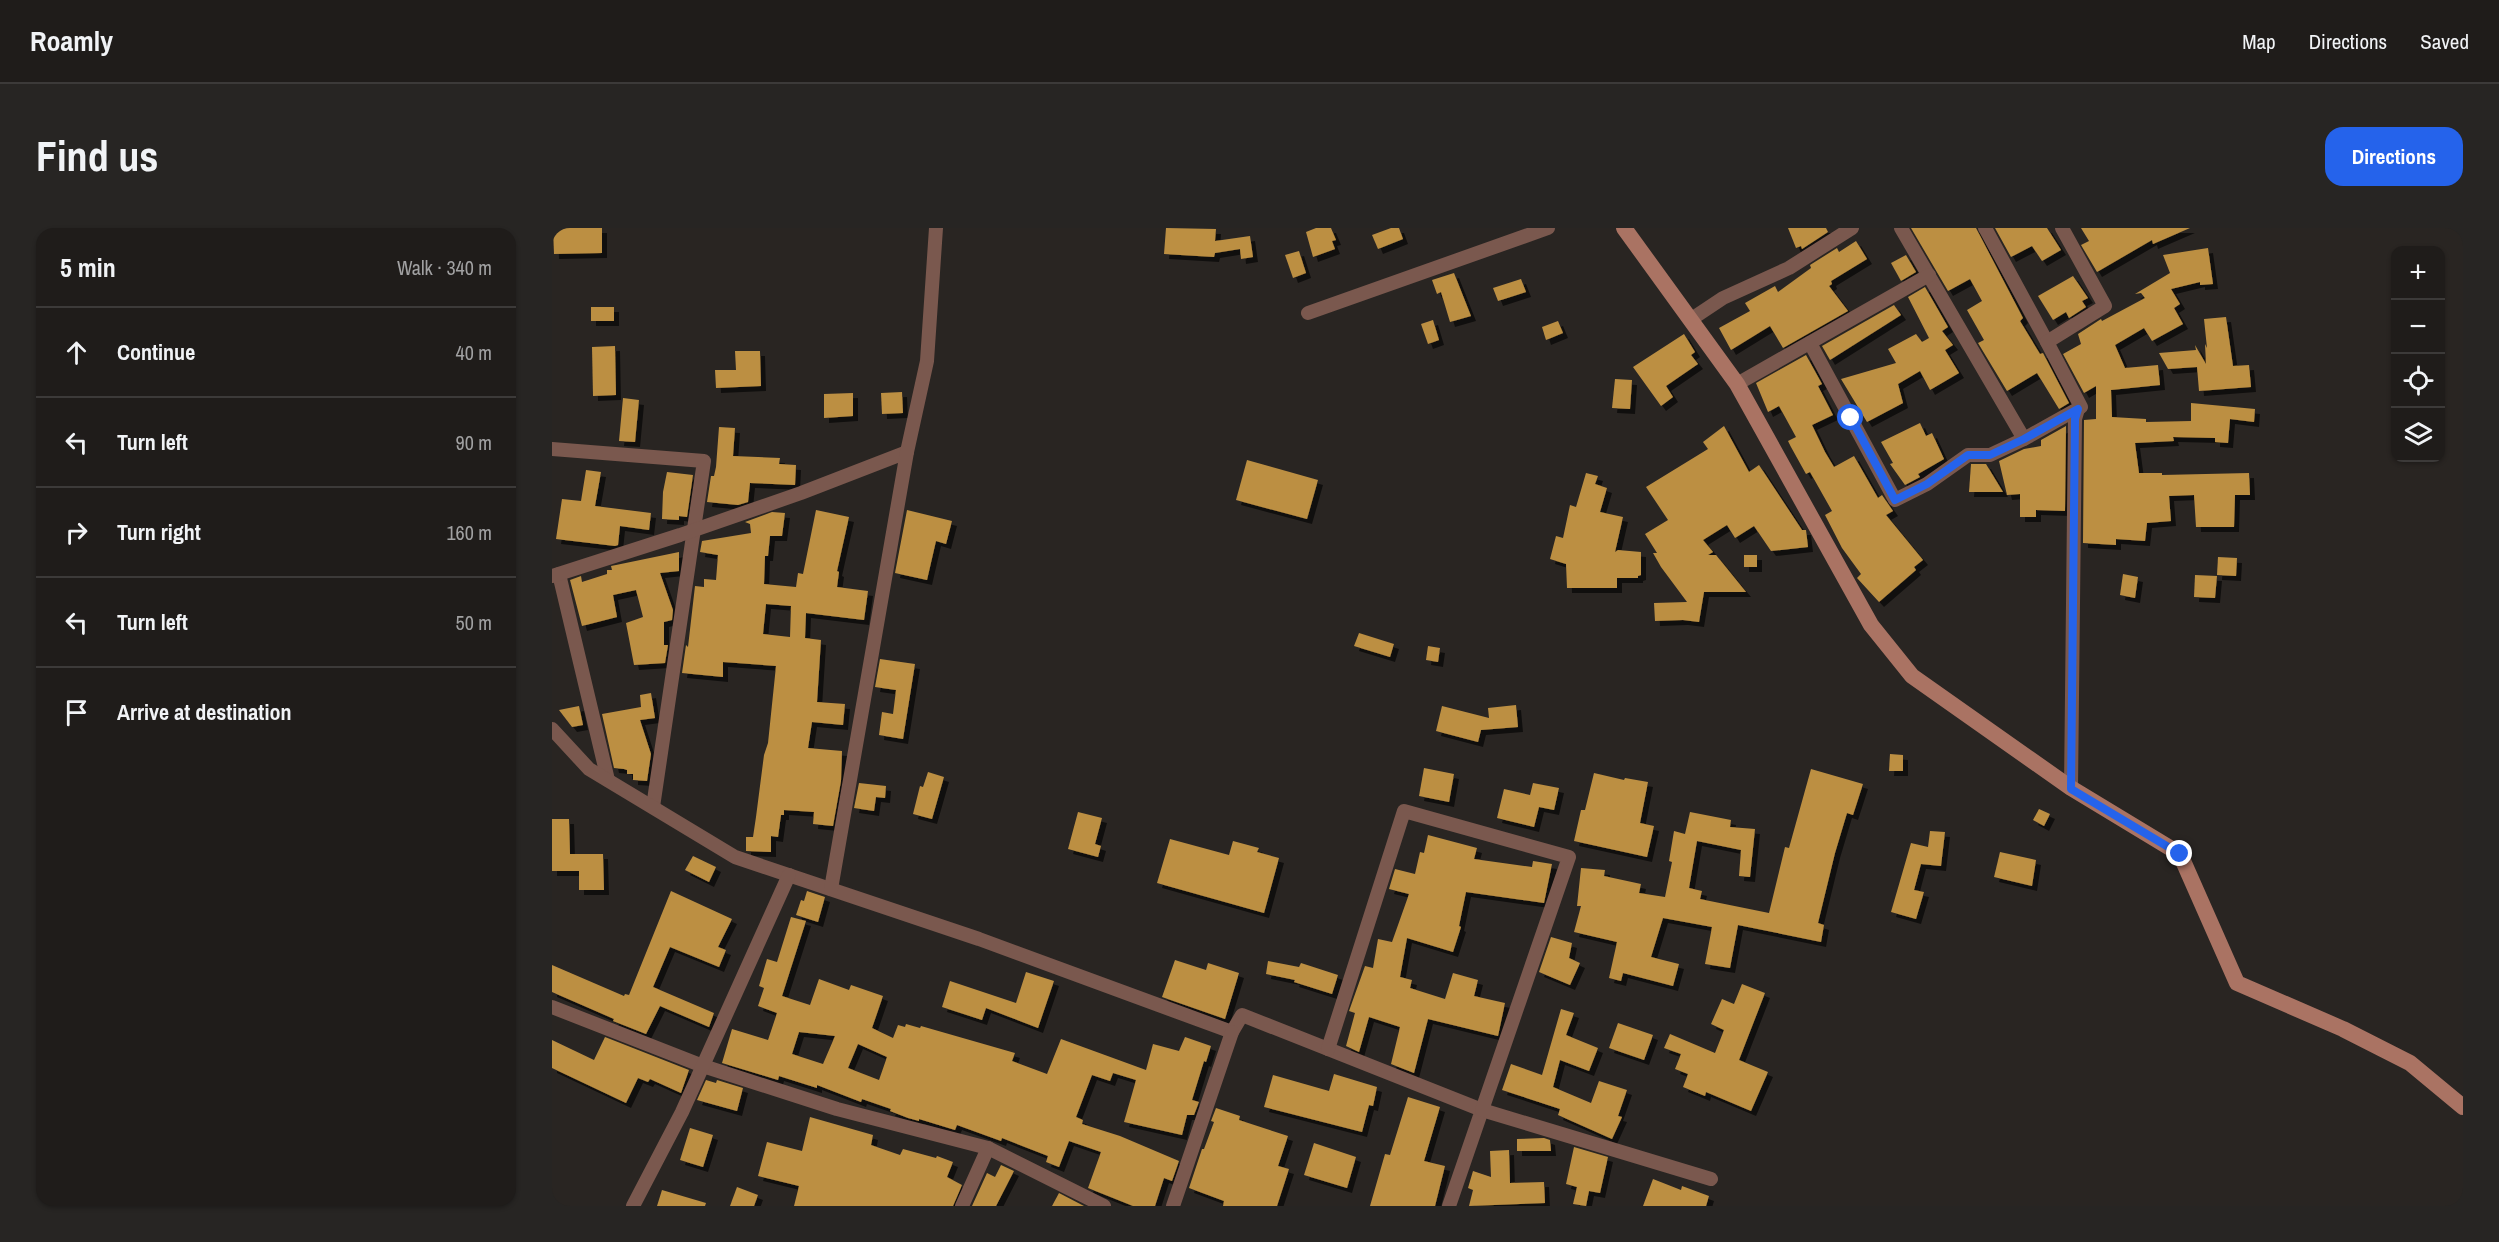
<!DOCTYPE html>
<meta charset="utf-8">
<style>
:root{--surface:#1f1c1a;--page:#272523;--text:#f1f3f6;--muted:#a1a1a2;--line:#3c3a39;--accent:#2563eb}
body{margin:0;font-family:"Archivo Narrow",sans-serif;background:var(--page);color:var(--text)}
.controls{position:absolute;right:18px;top:18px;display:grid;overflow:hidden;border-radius:12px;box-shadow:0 2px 4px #0004}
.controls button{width:54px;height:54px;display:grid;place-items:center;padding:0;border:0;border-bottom:2px solid var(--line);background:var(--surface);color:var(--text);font:30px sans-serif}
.stop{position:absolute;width:18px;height:18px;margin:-14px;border:4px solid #2563eb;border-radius:50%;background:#fff}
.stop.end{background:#2563eb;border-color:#fff;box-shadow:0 2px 6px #0008}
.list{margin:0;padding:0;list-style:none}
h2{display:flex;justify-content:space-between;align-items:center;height:78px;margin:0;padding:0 24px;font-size:26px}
h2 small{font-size:20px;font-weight:400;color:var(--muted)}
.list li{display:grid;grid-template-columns:39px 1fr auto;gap:18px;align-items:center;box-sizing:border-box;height:90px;padding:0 24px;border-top:2px solid var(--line)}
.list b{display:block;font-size:22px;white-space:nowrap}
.list em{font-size:20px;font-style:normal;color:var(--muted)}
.icon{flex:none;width:33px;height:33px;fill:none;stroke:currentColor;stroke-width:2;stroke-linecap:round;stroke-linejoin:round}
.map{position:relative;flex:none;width:1911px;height:978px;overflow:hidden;border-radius:18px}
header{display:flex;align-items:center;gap:36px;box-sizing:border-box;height:84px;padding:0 30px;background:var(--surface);border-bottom:2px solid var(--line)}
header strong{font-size:28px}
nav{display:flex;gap:33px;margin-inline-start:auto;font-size:21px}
.intro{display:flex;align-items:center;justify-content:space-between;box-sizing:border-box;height:144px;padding:0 36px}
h1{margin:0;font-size:42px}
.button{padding:15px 27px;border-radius:18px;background:var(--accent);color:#fff;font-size:21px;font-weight:700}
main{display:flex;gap:36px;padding:0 36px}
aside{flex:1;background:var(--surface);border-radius:18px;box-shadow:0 2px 4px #0004}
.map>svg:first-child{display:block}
.building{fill:#bc8f43;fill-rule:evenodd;filter:url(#shadow)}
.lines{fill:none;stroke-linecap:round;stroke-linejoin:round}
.minor{stroke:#7a584e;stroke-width:14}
.secondary{stroke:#aa7363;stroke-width:16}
.route{stroke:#2563eb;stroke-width:8}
</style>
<header>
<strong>Roamly</strong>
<nav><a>Map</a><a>Directions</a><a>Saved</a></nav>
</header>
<div class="intro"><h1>Find us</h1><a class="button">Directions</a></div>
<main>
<aside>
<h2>5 min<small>Walk · 340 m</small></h2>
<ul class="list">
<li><svg class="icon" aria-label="ahead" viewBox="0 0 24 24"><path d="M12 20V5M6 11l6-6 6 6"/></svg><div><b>Continue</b></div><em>40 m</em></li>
<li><svg class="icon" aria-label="left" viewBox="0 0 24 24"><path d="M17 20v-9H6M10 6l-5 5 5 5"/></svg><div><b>Turn left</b></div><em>90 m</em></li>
<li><svg class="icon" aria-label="right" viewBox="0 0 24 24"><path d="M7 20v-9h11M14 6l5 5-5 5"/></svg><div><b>Turn right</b></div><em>160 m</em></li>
<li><svg class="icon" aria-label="left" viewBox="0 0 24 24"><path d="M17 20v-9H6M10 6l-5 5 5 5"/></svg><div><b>Turn left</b></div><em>50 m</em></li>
<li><svg class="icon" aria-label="arrive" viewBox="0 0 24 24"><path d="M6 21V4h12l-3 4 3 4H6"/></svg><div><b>Arrive at destination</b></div></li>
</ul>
</aside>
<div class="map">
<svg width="1911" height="978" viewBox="0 0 1911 978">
<defs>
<filter id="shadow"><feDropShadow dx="5" dy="5" stdDeviation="0" flood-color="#0009"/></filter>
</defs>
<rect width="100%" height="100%" fill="#292522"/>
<g class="building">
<path d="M 1,0 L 50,0 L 50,25 L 2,26 Z"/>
<path d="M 614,0 L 664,1 L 663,13 L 698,8 L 701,29 L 689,31 L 688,21 L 663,25 L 662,29 L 612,26 Z"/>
<path d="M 764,0 L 779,0 L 784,12 L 780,13 L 783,21 L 761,29 L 754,4 Z"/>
<path d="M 839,0 L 847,0 L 851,11 L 826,21 L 820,7 Z"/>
<path d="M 1236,0 L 1274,0 L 1276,4 L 1250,21 L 1249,18 L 1244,20 Z"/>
<path d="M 1359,0 L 1424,0 L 1471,90 L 1468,93 L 1488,126 L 1491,125 L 1517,175 L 1507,181 L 1485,145 L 1455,163 L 1426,115 L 1432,112 L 1415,82 L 1430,73 L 1418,51 L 1396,63 Z"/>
<path d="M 1443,0 L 1495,0 L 1509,22 L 1490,33 L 1480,18 L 1459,29 Z"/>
<path d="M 1529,0 L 1638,0 L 1601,16 L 1600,12 L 1545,44 L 1529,17 L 1537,13 Z"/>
<path d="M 1304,13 L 1315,31 L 1279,53 L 1280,56 L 1277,58 L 1296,83 L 1231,120 L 1218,98 L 1179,122 L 1167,100 L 1198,83 L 1193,75 L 1223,58 L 1226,64 L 1259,40 L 1258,37 L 1285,20 L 1287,24 Z"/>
<path d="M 1656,20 L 1661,56 L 1648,57 L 1648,54 L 1619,61 L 1628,76 L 1622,80 L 1631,96 L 1600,113 L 1592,100 L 1563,117 L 1573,140 L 1606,137 L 1608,157 L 1559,162 L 1560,189 L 1594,191 L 1594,194 L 1639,193 L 1639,175 L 1703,181 L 1702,194 L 1678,191 L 1676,215 L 1663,214 L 1663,210 L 1621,209 L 1622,213 L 1583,215 L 1587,245 L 1610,245 L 1610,247 L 1697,245 L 1698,267 L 1683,267 L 1682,299 L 1644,299 L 1642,267 L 1617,268 L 1619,293 L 1595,295 L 1593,313 L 1564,311 L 1564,317 L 1531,315 L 1532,192 L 1544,191 L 1544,158 L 1532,165 L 1511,126 L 1529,116 L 1526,106 L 1549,91 L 1550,93 L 1593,70 L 1589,65 L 1583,66 L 1618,45 L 1611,27 Z"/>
<path d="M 747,23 L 754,45 L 741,50 L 733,27 Z"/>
<path d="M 1354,27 L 1364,44 L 1349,53 L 1339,35 Z"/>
<path d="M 902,45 L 919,88 L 898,94 L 889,64 L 885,66 L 880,52 Z"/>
<path d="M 1521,48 L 1536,70 L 1530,73 L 1534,79 L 1517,90 L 1514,84 L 1501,92 L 1486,68 Z"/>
<path d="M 969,51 L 974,64 L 946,73 L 941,60 Z"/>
<path d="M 1373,59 L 1396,99 L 1390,103 L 1401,117 L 1393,122 L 1407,145 L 1378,162 L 1368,143 L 1346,156 L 1351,175 L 1315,194 L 1289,151 L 1344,135 L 1336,121 L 1364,106 L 1370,114 L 1377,110 L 1356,69 Z"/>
<path d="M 1342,77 L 1349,87 L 1278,132 L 1270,118 Z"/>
<rect x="39" y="79" width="23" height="14"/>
<path d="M 1674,89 L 1681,138 L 1697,137 L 1699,159 L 1647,163 L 1645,139 L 1616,141 L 1607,125 L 1644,122 L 1643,117 L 1654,136 L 1653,116 L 1655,120 L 1652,91 Z"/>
<path d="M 881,92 L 887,112 L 876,116 L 869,96 Z"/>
<path d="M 1006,93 L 1011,105 L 994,112 L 990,99 Z"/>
<path d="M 1132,106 L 1143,124 L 1139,127 L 1146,136 L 1114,158 L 1121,169 L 1109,178 L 1081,139 Z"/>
<path d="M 63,118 L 64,167 L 41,168 L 40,119 Z"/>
<path d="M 183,123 L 208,123 L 209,158 L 164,160 L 163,142 L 184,142 Z"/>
<path d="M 1254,127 L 1270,156 L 1266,158 L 1281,187 L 1260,197 L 1273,224 L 1282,239 L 1302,228 L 1326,270 L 1330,267 L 1341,283 L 1334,287 L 1371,332 L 1362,339 L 1364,342 L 1327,374 L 1305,350 L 1309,346 L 1290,320 L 1273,287 L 1280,283 L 1258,244 L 1254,246 L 1239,219 L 1236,213 L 1244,209 L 1227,178 L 1216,184 L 1204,155 Z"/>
<path d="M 1063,151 L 1080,152 L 1078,181 L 1060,180 Z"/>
<path d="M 350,164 L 351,185 L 330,186 L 329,165 Z"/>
<path d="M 301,165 L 301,188 L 272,190 L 272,166 Z"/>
<path d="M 71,170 L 87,172 L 83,214 L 67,213 Z"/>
<path d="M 1368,195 L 1374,208 L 1380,205 L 1392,231 L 1366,246 L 1368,249 L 1353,257 L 1338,236 L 1341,235 L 1329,214 Z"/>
<path d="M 1172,198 L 1197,244 L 1207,237 L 1250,302 L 1254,302 L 1256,319 L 1219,323 L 1202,298 L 1183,310 L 1175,297 L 1151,312 L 1161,324 L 1156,327 L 1164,327 L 1194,364 L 1152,364 L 1147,394 L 1131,392 L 1103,393 L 1102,375 L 1135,374 L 1109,339 L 1101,325 L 1105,325 L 1093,306 L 1116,292 L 1094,259 L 1156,221 L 1151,214 Z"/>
<path d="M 1514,198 L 1513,283 L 1484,282 L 1484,289 L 1468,289 L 1468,266 L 1455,267 L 1447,233 L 1472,221 L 1489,218 L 1489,212 Z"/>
<path d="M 167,199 L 183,200 L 181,228 L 228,230 L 227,236 L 244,237 L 243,257 L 198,255 L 196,274 L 186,277 L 155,274 L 159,248 L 162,248 L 164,239 Z"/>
<path d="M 695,232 L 766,252 L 755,291 L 684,272 Z"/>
<path d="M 1419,236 L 1434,236 L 1451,264 L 1417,264 Z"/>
<path d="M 34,242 L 49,244 L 43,278 L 99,285 L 97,302 L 68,298 L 66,317 L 63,318 L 4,311 L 10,271 L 29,273 Z"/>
<path d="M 115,244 L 141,247 L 135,289 L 127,288 L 127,292 L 110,291 L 111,264 Z"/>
<path d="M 1034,245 L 1046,248 L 1043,256 L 1055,260 L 1048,284 L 1071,289 L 1063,324 L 1066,322 L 1089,324 L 1089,347 L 1086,348 L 1086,350 L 1065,350 L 1065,360 L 1015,360 L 1014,336 L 998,331 L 1004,308 L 1011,310 L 1018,277 L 1024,279 Z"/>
<path d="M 264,282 L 297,289 L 285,343 L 287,344 L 285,359 L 316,363 L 312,392 L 254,385 L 253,410 L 269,412 L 265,474 L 293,476 L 291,497 L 260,494 L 256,520 L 290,523 L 289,553 L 281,598 L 261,596 L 262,584 L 232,582 L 232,587 L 229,587 L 226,609 L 219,608 L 219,624 L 194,623 L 194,609 L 201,609 L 204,589 L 212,527 L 216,515 L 224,438 L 171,434 L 171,449 L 130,445 L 134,417 L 136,419 L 143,358 L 152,359 L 152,351 L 164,352 L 166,327 L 148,324 L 150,313 L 199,305 L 198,296 L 193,294 L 220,284 L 233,285 L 230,308 L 218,308 L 216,328 L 213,328 L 212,356 L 244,359 L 246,345 L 251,346 ZM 214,376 L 239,378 L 238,409 L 211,406 Z"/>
<path d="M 355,282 L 400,293 L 394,316 L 384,313 L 375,352 L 343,345 Z"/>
<path d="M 127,324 L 127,343 L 108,345 L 121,382 L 120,392 L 112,394 L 112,417 L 116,417 L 113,435 L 82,437 L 74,395 L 91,389 L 84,362 L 61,367 L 65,389 L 30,398 L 18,352 L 29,348 L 30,354 L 55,346 L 55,342 L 60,342 L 59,338 L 64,337 Z"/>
<rect x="1192" y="327" width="13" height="12"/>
<path d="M 1666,329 L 1685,330 L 1684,348 L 1665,347 Z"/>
<path d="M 1571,346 L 1586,349 L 1583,370 L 1568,367 Z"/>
<path d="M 1643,347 L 1665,348 L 1663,370 L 1642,369 Z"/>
<path d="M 807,405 L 842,416 L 838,429 L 802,418 Z"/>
<path d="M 876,418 L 888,420 L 886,434 L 874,432 Z"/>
<path d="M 328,431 L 363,436 L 351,511 L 327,507 L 330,484 L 341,486 L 344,462 L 323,459 Z"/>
<path d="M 99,465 L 103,490 L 88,492 L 99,526 L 95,553 L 81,552 L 81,546 L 75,546 L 75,542 L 72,541 L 62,540 L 50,486 L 89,479 L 88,467 Z"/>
<path d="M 964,477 L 966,499 L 929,502 L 926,514 L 884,503 L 890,478 L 937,490 L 936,480 Z"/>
<path d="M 27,478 L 31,497 L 20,499 L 7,482 Z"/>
<path d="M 1338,526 L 1351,527 L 1351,543 L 1337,543 Z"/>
<path d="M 872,540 L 902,546 L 897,574 L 867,568 Z"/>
<path d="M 1259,541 L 1311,556 L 1301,587 L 1295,585 L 1283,625 L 1266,695 L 1272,697 L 1269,714 L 1186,697 L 1178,740 L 1153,736 L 1160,699 L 1111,690 L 1099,729 L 1127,736 L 1121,758 L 1071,745 L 1069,753 L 1057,750 L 1065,714 L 1022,704 L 1029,678 L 1025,678 L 1029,640 L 1053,642 L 1052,648 L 1089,656 L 1087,665 L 1113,669 L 1120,634 L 1117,633 L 1122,603 L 1133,606 L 1138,584 L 1179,592 L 1178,599 L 1203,601 L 1198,649 L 1187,648 L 1189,622 L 1145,613 L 1137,660 L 1150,663 L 1148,671 L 1217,685 L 1233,619 L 1237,620 Z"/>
<path d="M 376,544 L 392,549 L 380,591 L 361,586 L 368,558 L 371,559 Z"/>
<path d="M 1042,545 L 1072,552 L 1073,550 L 1096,554 L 1088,595 L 1102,598 L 1095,629 L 1022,613 L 1029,582 L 1033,582 Z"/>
<path d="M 307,555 L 334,558 L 333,570 L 324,569 L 322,583 L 302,580 Z"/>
<path d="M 981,555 L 1007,560 L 1002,582 L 987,579 L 982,599 L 945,590 L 952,561 L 978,567 Z"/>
<path d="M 1487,581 L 1498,586 L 1492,598 L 1481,592 Z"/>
<path d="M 526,584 L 550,590 L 543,616 L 549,618 L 546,629 L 516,621 Z"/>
<path d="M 0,591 L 17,591 L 18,626 L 51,626 L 52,662 L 27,662 L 27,643 L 0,643 Z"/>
<path d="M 1378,603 L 1393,604 L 1389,638 L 1369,636 L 1362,662 L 1372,664 L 1364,691 L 1339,684 L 1359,615 L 1376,619 Z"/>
<path d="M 876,607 L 925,620 L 922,631 L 980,639 L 981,633 L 1000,636 L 992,675 L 914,664 L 907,698 L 909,699 L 901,724 L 855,710 L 848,749 L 860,752 L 858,760 L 893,771 L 901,745 L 926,752 L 922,768 L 953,775 L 946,808 L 876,791 L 862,845 L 839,836 L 848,799 L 817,789 L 807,824 L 794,818 L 803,785 L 797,783 L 813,738 L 821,740 L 826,711 L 840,714 L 857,666 L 837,661 L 843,641 L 863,646 L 868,624 L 872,625 Z"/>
<path d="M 618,611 L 677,627 L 681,613 L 707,620 L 705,624 L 727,630 L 712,685 L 605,655 Z"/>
<path d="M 1448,624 L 1484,632 L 1480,658 L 1442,649 Z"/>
<path d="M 141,628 L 164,639 L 157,654 L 133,642 Z"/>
<path d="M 119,663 L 180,691 L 166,719 L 174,722 L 167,739 L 118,719 L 101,759 L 162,785 L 157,799 L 108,778 L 94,806 L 61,793 L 62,791 L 0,764 L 0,737 L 72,768 L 73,766 L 77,767 Z"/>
<path d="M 255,663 L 273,669 L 266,694 L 244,687 L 249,672 L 252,673 Z"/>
<path d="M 239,689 L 254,693 L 230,768 L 258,777 L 267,751 L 297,762 L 299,757 L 331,768 L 320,800 L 341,810 L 346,797 L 353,799 L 354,796 L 368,800 L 369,798 L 463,825 L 460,833 L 495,846 L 509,811 L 594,842 L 601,816 L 627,823 L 633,809 L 659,818 L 654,834 L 652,833 L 640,872 L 647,874 L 642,887 L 635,887 L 630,907 L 572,894 L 584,852 L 561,845 L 558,853 L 540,847 L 524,889 L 531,892 L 530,896 L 568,908 L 627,933 L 620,953 L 612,950 L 603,978 L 581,978 L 536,960 L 549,924 L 517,913 L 507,939 L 494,934 L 496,928 L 450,910 L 449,913 L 405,897 L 403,902 L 367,891 L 367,893 L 356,890 L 338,883 L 339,881 L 310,871 L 309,874 L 265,857 L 265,860 L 227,848 L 226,852 L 170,835 L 180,801 L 216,812 L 225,785 L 206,778 L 212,760 L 207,758 L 215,731 L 225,734 ZM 247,804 L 283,808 L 271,836 L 240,826 ZM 306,816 L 335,829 L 327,852 L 296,840 Z"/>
<path d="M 999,709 L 1020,715 L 1017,730 L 1028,735 L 1018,757 L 987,744 Z"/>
<path d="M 623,732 L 654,742 L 656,735 L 687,745 L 673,791 L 610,769 Z"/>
<path d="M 716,733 L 747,739 L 749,735 L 786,747 L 780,766 L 742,754 L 743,752 L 714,746 Z"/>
<path d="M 474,744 L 502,753 L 486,800 L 434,780 L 430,792 L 390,779 L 398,753 L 464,775 Z"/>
<path d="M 1190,756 L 1213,765 L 1187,832 L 1216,844 L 1199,883 L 1154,864 L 1153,868 L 1131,859 L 1136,846 L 1123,841 L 1129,826 L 1112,820 L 1118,806 L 1163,825 L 1172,802 L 1159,796 L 1170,771 L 1182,776 Z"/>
<path d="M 1009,781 L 1022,785 L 1014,807 L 1046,820 L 1037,843 L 1008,832 L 1001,859 L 1039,875 L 1047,853 L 1075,862 L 1066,888 L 1070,889 L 1060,911 L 1006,887 L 1008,881 L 950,862 L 959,836 L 990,847 Z"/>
<path d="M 1066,795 L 1101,807 L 1092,832 L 1057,820 Z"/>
<path d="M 53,809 L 137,842 L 129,865 L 98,851 L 96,854 L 86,850 L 74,875 L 0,840 L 0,812 L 42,832 Z"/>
<path d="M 782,846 L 825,859 L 821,878 L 817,877 L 810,904 L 712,879 L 721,847 L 777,863 Z"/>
<path d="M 154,852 L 164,855 L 165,852 L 191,860 L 185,883 L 145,872 Z"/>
<path d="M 856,869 L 888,879 L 872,933 L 893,938 L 883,978 L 818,978 L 833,926 L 838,927 Z"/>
<path d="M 664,880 L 688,888 L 687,892 L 736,908 L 726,938 L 737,941 L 725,978 L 671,978 L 672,973 L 637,960 L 650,921 L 652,921 L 662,894 L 659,893 Z"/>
<path d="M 258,889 L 321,907 L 319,917 L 348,927 L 351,921 L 384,930 L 385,928 L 401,934 L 395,949 L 410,957 L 401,978 L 242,978 L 247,958 L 206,948 L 215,914 L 250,923 Z"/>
<path d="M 138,900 L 161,907 L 151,939 L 128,932 Z"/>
<path d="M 992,910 L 998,912 L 999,923 L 965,923 L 965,911 Z"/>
<path d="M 762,915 L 804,929 L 795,960 L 752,947 Z"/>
<path d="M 1022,919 L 1056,929 L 1048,965 L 1037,963 L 1034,978 L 1021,976 L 1025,959 L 1014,956 Z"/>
<path d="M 957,922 L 958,955 L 992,954 L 993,975 L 917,978 L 921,962 L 916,960 L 921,943 L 939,949 L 938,923 Z"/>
<path d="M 449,937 L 462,943 L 444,978 L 420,978 L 435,945 L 443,949 Z"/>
<path d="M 1101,951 L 1129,962 L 1130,958 L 1157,968 L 1154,978 L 1091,978 Z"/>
<path d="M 185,959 L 206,967 L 202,978 L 178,978 Z"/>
<path d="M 110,962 L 154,975 L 153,978 L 105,978 Z"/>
<path d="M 507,965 L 532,978 L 500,978 Z"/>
</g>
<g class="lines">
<g class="minor">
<path d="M 1349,0 L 1472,211"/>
<path d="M 1433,0 L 1495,114"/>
<path d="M 756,85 L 996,0"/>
<path d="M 1138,92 L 1171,70 L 1237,40 L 1300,0"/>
<path d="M 1258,115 L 1343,272 L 1375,256 L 1416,227 L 1438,227 L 1472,211 L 1529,179 L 1495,114 L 1553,78 L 1510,0"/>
<path d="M 1185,156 L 1377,47"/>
<path d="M 0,221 L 152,233 L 101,579"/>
<path d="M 7,346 L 56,552"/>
<path d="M 0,348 L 128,307 L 249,265 L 355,224"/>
<path d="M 0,501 L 37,541 L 183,629 L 427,711 L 680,804 L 690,787 L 930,882 L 897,978"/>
<path d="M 1519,560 L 1523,191 L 1526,181"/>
<path d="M 279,661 L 355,224 L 375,133 L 384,0"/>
<path d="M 0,779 L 151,838 L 285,881 L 436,920 L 552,978"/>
<path d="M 776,821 L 852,583 L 1017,629 L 930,882 L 1159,951"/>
<path d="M 81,978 L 130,884 L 237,647"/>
<path d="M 410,978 L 436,920"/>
<path d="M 621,978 L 680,804"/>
</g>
<path class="secondary" d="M 1072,0 L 1185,156 L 1319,397 L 1360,448 L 1519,560 L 1628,626 L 1685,755 L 1791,801 L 1858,835 L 1911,879"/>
</g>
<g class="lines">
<path class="route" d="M 1299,190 L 1343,272 L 1375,256 L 1416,227 L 1438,227 L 1472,211 L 1526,181 L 1523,191 L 1519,561 L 1628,626"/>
</g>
</svg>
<div class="controls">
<button>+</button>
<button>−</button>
<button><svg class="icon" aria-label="locate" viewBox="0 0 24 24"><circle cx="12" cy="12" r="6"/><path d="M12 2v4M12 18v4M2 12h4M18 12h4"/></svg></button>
<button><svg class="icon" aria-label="layers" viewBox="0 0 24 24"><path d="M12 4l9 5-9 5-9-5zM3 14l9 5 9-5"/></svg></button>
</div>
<div class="stop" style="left:1299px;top:190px"></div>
<div class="stop end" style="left:1628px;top:626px"></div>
</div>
</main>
